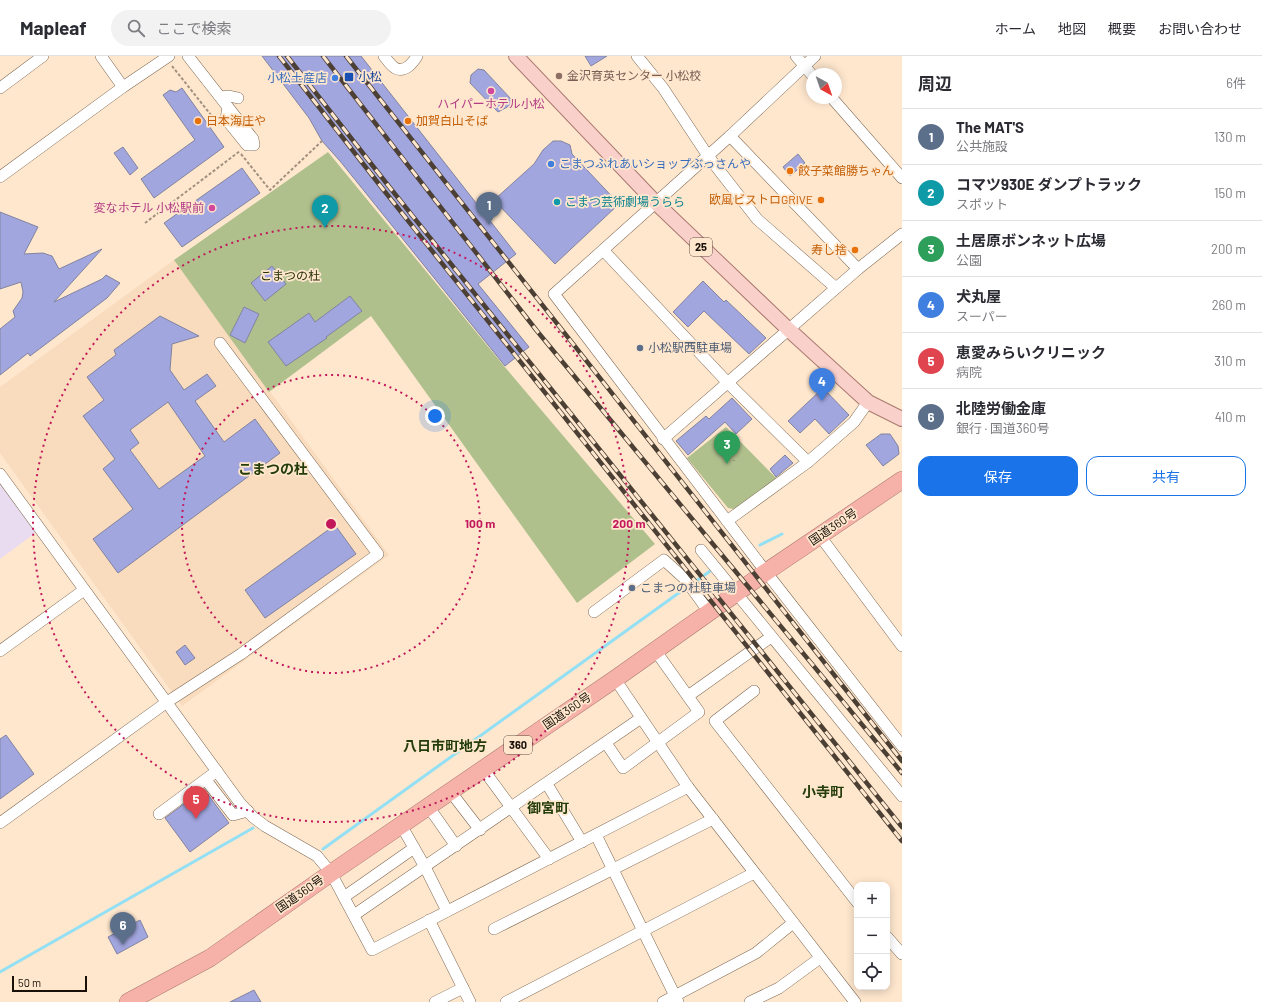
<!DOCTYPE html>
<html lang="ja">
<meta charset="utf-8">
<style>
:root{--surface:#fff;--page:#f2f2f3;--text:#2b2b33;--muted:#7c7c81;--line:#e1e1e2;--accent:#1a73e8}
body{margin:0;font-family:Barlow,"Noto Sans JP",sans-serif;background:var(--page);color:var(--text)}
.controls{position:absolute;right:12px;bottom:12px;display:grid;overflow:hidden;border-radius:8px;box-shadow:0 2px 10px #0003}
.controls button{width:36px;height:36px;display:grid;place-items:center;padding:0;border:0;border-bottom:1px solid var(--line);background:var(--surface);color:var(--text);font:20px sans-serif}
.compass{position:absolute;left:806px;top:12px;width:36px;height:36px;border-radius:50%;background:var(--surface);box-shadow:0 2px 10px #0003;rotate:140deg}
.scale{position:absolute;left:12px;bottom:10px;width:75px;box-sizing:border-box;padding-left:4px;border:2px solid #191109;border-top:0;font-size:11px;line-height:14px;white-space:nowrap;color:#191109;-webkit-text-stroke:3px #ffe7ce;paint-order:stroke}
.you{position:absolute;left:435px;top:360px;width:14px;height:14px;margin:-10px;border:3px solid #fff;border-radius:50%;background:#1a73e8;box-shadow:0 0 0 6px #1a73e833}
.badge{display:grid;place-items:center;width:26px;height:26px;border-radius:50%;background:var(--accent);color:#fff;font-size:13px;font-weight:700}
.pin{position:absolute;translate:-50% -33px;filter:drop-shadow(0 1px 2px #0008)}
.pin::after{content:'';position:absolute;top:21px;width:14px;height:12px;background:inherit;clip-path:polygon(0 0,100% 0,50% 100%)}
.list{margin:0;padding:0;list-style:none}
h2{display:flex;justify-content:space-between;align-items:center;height:52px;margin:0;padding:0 16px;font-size:17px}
h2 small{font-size:13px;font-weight:400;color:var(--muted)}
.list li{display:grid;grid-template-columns:26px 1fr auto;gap:12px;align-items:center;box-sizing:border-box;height:56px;padding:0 16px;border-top:1px solid var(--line)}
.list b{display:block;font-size:15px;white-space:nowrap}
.list p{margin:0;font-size:13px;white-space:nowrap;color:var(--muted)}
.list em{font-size:13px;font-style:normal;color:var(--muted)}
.actions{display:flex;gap:8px;padding:12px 16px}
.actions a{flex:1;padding:9px 0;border:1px solid var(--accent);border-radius:12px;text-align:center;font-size:14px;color:var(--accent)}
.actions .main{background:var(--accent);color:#fff}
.icon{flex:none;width:22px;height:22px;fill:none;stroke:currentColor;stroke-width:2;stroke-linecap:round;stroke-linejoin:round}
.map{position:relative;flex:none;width:902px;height:946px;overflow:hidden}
header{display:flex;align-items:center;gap:24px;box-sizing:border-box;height:56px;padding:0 20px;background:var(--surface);border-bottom:1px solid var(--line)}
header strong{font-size:19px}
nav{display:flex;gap:22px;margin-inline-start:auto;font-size:14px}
.search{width:280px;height:36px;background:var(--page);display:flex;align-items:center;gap:10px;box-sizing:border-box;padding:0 14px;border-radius:22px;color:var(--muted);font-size:15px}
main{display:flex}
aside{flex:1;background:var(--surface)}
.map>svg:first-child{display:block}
.built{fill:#f9dbbd}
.industrial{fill:#e9dcf0}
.green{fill:#b0c08d}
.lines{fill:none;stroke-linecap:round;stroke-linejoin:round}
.stream{stroke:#93dff4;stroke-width:3}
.building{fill:#a2a6de;stroke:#81839f;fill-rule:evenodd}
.minor-casing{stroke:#7e6953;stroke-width:12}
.major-casing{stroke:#a97970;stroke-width:16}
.highway-casing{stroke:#a97970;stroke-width:18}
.path{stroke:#a1907e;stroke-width:2;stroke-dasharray:3 2;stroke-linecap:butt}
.minor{stroke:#fff;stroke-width:11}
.major{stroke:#fad0cb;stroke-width:14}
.highway{stroke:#f6b1a8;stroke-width:17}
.rail-casing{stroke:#4c4035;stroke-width:4.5}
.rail{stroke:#ffe7ce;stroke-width:3;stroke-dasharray:9;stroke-linecap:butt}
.ring{fill:none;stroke:#c2185b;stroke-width:2;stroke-dasharray:2 4}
.education-dot{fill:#8d6e63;stroke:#ffe7ce;stroke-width:1.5}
.transit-dot{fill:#1a4fb4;stroke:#ffe7ce;stroke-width:1.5}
.shop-dot{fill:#3f7fe0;stroke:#ffe7ce;stroke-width:1.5}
.hotel-dot{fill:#d1479c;stroke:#ffe7ce;stroke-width:1.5}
.food-dot{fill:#e8710a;stroke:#ffe7ce;stroke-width:1.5}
.culture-dot{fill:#0f9aa8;stroke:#ffe7ce;stroke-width:1.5}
.service-dot{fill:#5c6f8a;stroke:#ffe7ce;stroke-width:1.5}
.labels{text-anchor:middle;stroke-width:3.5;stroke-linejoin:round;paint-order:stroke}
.shield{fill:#ffe7ce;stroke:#5e5144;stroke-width:1}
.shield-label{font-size:11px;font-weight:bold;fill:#191109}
.education-label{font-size:12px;fill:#785e54;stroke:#ffe7ce;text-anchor:start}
.transit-label{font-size:12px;fill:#164399;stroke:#ffe7ce;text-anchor:start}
.shop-label{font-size:12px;fill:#366cbe;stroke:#ffe7ce;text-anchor:end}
.hotel-label{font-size:12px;fill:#b23c85;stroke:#ffe7ce}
.food-label{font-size:12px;fill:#c56008;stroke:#ffe7ce;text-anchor:start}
.culture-label{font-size:12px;fill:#0d838f;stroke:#ffe7ce;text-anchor:start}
.park-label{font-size:12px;fill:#273105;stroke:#ffe7ce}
.service-label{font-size:12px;fill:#4e5e75;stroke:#ffe7ce;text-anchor:start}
.street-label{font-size:12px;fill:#191109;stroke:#ffe7ce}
.quarter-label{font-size:14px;font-weight:bold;fill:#243c09;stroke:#ffe7ce}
.centre{fill:#c2185b;stroke:#ffe7ce;stroke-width:2}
.ring-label{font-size:12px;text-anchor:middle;font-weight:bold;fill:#c2185b;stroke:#ffe7ce;stroke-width:3.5;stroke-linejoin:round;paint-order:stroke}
</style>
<header>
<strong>Mapleaf</strong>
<div class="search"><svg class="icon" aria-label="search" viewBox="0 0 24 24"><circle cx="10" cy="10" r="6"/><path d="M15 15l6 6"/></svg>ここで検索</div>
<nav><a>ホーム</a><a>地図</a><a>概要</a><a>お問い合わせ</a></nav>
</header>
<main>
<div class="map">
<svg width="902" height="946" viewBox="0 0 902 946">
<rect width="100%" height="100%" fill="#ffe7ce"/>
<path class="built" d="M 174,204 L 389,499 L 182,650 L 0,397 L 0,331 Z"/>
<path class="industrial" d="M 0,423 L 38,475 L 0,503 Z"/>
<g class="green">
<path d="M 328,96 L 504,310 L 655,488 L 577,547 L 371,260 L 269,336 L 174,204 Z"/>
<path d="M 726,371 L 778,424 L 734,453 L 728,452 L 687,402 Z"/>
</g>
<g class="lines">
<g class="stream">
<path d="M 760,489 L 782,478"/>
<path d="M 692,528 L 713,513"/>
<path d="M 323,793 L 687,531"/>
<path d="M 0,916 L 253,772"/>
</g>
</g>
<g class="building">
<path d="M 262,0 L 361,0 L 516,198 L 478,228 L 529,291 L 505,310 L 340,105 L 322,85 L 309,62 Z"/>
<path d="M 585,0 L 607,0 L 591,10 Z"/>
<path d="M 478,13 L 484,14 L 511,43 L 511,49 L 498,56 L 470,27 L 471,19 Z"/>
<path d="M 182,32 L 224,91 L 154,142 L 141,123 L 195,84 L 163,39 L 170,34 L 176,36 Z"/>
<path d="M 553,85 L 561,85 L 570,89 L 572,98 L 619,148 L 555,208 L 494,144 L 534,108 L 543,94 Z"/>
<path d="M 123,91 L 138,112 L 130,119 L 114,97 Z"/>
<path d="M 798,98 L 805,107 L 790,120 L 783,111 Z"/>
<path d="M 242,112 L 260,137 L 182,191 L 164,167 Z"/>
<path d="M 0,156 L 38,171 L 24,198 L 43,197 L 52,200 L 59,213 L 102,193 L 54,246 L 102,223 L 106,219 L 120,227 L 107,242 L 30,300 L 28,297 L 0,319 L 0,273 L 15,261 L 13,255 L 22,242 L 23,236 L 21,226 L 0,233 Z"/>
<path d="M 272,210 L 286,228 L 265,245 L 251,227 Z"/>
<path d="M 703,225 L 724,246 L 726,244 L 766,282 L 749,298 L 704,255 L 688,271 L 673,256 Z"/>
<path d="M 350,240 L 362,255 L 326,281 L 327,282 L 286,310 L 268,286 L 309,257 L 315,266 Z"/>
<path d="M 244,251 L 259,258 L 245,287 L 230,279 Z"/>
<path d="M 160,260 L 199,280 L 172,288 L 170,314 L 184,334 L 207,318 L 216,330 L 195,345 L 224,386 L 255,363 L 280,397 L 118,517 L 93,483 L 133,453 L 103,413 L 115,403 L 83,360 L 104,344 L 87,321 L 116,299 L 114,294 ZM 168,346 L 205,400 L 159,433 L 130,394 L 139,387 L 130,374 Z"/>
<path d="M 823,332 L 849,359 L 829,378 L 815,363 L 800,377 L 788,365 Z"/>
<path d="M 732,342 L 752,363 L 736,378 L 725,366 L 688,399 L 676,385 L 706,360 L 709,363 Z"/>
<path d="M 881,378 L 890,378 L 898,390 L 899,398 L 883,410 L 866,389 Z"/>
<path d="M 785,399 L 793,407 L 776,421 L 770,413 Z"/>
<path d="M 335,469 L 356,498 L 265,562 L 245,534 Z"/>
<path d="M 185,589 L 195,602 L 185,609 L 176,596 Z"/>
<path d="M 6,679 L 34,718 L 0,743 L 0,683 Z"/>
<path d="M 204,733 L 229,767 L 190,796 L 165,762 Z"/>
<path d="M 140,864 L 148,881 L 117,898 L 108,881 Z"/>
<path d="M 254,934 L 261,946 L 230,946 Z"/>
</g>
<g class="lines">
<defs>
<g id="minor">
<path d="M 101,0 L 123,31 L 169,0"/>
<path d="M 188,0 L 253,83 L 254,89 L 247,89 L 226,63 L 228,51"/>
<path d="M 384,0 C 391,9 397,19 409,10 C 412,7 415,4 417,0"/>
<path d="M 637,0 L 663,32 L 708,100 L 757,163 L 836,232"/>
<path d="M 796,0 L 812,19"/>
<path d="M 815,0 L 730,80 L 554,238 L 766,516 L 902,690"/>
<path d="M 0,32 L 43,0"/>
<path d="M 221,41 L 229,40 L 238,42"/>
<path d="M 832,42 L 902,122"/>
<path d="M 730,80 L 858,213"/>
<path d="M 0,121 L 123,31"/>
<path d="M 603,194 L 728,327 L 808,406"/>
<path d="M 663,383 L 858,213 L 902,178"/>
<path d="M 0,418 L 240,747 L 253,761 L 265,770 L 317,800 L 331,817 L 372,894 L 688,731"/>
<path d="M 727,465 L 808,406 L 854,366 L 868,346"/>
<path d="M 820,480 L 902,590"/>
<path d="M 701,494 L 902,740"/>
<path d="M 594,556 L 664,504 L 685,523 L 709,556"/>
<path d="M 0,595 L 84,534"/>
<path d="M 615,623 L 688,731 L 855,946"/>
<path d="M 754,635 L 715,665 L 857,846"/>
<path d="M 688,640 L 771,581"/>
<path d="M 606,687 L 623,712 L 699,656 L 655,594"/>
<path d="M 483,713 L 549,803"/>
<path d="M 206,724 L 233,759 L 248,755"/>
<path d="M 547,728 L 582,786"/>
<path d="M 450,735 L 480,774"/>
<path d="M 428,750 L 456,790"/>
<path d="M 159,758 L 217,715"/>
<path d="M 0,767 L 167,646 L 241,598 L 378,498 L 220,287"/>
<path d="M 401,769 L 425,811 L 447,855"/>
<path d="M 596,779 L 678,946"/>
<path d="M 344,841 L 414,792"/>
<path d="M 354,859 L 641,662"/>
<path d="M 429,864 L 470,946"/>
<path d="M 494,873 L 713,763"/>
<path d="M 887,881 L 902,898"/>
<path d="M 435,946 L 463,932"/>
<path d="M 506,946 L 754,817"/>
<path d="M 663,946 L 756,897 L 793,867"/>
<path d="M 750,946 L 779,932 L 820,902"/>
</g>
<path id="major" d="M 516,0 L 656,147 L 788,273 L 868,346 L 902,363"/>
<path id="highway" d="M 128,946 L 210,902 L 331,817 L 615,623 L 766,516 L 902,424"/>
</defs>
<use href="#minor" class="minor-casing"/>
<use href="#major" class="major-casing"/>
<use href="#highway" class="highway-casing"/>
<g class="path">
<path d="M 172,10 L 215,64"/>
<path d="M 241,98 L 270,134 L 322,85"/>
<path d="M 145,167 L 240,95"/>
<path d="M 734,404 L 734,405"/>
</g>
<use href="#minor" class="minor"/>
<use href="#major" class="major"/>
<use href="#highway" class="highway"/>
<defs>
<g id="rail">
<path d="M 279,0 L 382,132 L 902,785"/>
<path d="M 287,0 L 387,128 L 902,771"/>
<path d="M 323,0 L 537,275 L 902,717"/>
<path d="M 346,0 L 902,705"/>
</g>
</defs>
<use href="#rail" class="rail-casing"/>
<use href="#rail" class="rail"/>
</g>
<g class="ring">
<circle cx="331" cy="468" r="149"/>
<circle cx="331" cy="468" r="298"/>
</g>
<circle class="education-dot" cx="559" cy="20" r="4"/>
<rect class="transit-dot" x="344" y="16" width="10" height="10" rx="2"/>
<g class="shop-dot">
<circle cx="335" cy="22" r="4"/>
<circle cx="551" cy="108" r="4"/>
</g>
<g class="hotel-dot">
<circle cx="491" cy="35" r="4"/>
<circle cx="212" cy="152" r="4"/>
</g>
<g class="food-dot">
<circle cx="198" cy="65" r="4"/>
<circle cx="408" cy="65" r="4"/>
<circle cx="790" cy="115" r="4"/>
<circle cx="821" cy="144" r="4"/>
<circle cx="855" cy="194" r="4"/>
</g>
<circle class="culture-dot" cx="557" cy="146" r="4"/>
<g class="service-dot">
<circle cx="640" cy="292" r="4"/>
<circle cx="632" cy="532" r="4"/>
</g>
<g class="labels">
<g class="shield">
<rect x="690" y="182" width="22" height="18" rx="3"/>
<rect x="504" y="680" width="28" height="18" rx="3"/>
</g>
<g class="shield-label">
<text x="701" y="195">25</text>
<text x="518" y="693">360</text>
</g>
<g class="education-label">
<text x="567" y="24">金沢育英センター 小松校</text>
</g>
<g class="transit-label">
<text x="358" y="25">小松</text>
</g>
<g class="shop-label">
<text x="327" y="26">小松土産店</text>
<text x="559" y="112" text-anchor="start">こまつふれあいショップぶっさんや</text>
</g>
<g class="hotel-label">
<text x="491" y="52">ハイパーホテル小松</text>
<text x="204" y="156" text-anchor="end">変なホテル 小松駅前</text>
</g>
<g class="food-label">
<text x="206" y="69">日本海庄や</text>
<text x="416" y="69">加賀白山そば</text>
<text x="798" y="119">餃子菜館勝ちゃん</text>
<text x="813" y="148" text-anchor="end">欧風ビストロGRIVE</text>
<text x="847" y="198" text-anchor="end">寿し捨</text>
</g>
<g class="culture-label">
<text x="565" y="150">こまつ芸術劇場うらら</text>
</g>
<g class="park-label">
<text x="290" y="224">こまつの杜</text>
</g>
<g class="service-label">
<text x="648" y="296">小松駅西駐車場</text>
<text x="640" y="536">こまつの杜駐車場</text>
</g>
<g class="street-label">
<text transform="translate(833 471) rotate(-34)" y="4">国道360号</text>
<text transform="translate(567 655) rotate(-34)" y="4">国道360号</text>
<text transform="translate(300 838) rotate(-35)" y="4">国道360号</text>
</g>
<g class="quarter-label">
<text x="273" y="418">こまつの杜</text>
<text x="445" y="695">八日市町地方</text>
<text x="823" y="741">小寺町</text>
<text x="548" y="757">御宮町</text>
</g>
</g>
<circle cx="331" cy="468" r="6" class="centre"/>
<g class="ring-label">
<text x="480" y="472">100 m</text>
<text x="629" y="472">200 m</text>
</g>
</svg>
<div class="controls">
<button>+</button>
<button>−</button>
<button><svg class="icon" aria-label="locate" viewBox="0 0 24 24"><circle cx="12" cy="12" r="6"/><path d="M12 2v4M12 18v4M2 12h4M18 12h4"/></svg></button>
</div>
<svg class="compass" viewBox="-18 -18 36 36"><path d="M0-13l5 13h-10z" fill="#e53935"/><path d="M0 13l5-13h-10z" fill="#7c7c81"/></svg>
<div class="scale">50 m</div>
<div class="you"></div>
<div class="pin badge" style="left:489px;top:169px;background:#5c6f8a">1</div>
<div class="pin badge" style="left:325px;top:172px;background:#0f9aa8">2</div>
<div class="pin badge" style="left:727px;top:408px;background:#2e9e5b">3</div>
<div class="pin badge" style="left:822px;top:345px;background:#3f7fe0">4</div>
<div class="pin badge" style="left:196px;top:763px;background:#e0444e">5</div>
<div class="pin badge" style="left:123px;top:889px;background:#5c6f8a">6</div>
</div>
<aside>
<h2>周辺<small>6件</small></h2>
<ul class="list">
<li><span class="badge" style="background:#5c6f8a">1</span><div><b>The MAT'S</b><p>公共施設</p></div><em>130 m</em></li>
<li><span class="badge" style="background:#0f9aa8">2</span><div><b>コマツ930E ダンプトラック</b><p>スポット</p></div><em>150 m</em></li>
<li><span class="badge" style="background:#2e9e5b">3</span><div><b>土居原ボンネット広場</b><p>公園</p></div><em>200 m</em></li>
<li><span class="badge" style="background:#3f7fe0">4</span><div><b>犬丸屋</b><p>スーパー</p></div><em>260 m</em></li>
<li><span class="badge" style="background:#e0444e">5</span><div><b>恵愛みらいクリニック</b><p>病院</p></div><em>310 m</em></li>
<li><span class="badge" style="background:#5c6f8a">6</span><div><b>北陸労働金庫</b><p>銀行 · 国道360号</p></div><em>410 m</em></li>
</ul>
<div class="actions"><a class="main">保存</a><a>共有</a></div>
</aside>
</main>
